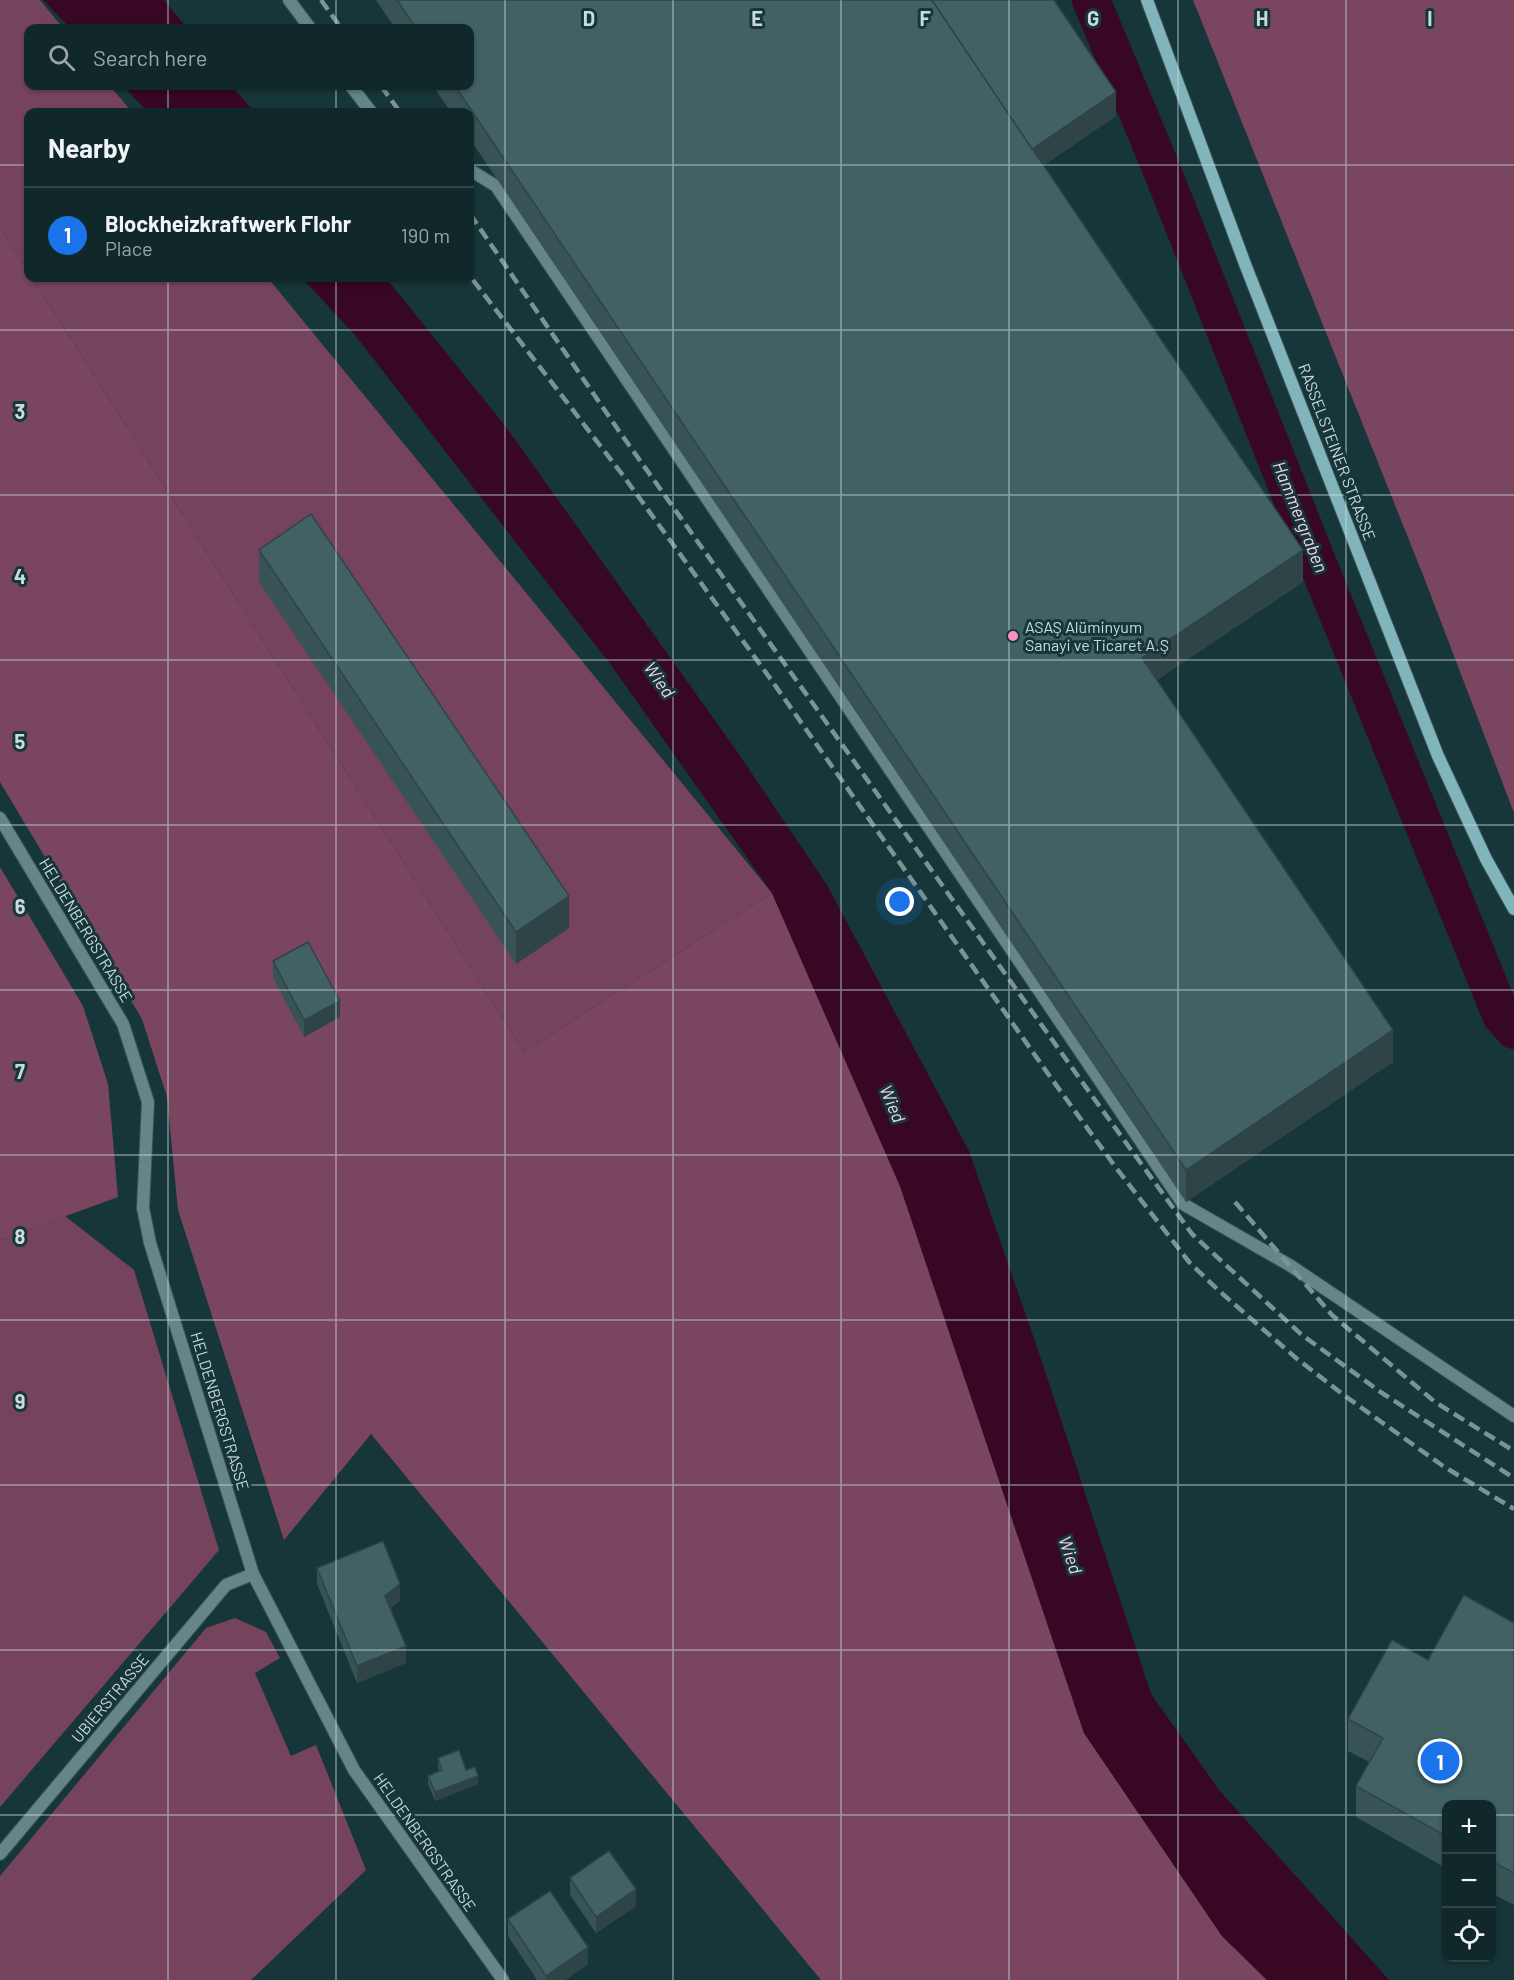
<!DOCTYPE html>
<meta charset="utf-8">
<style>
:root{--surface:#11282b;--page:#1e3437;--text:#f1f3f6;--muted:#9ca6a9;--line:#304447;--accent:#1a73e8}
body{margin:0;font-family:Barlow,sans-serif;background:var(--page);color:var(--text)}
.controls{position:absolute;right:18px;bottom:18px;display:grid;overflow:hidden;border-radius:12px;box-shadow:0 2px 4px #0004}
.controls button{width:54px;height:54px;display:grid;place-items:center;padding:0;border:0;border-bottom:2px solid var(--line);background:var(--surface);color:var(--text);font:30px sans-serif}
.you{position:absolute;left:900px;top:902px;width:21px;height:21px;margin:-15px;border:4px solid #fff;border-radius:50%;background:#1a73e8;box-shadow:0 0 0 9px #1a73e833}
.badge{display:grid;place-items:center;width:39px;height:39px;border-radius:50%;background:var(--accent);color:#fff;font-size:20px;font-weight:700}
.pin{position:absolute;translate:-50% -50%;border:3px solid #fff;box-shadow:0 2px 6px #0006}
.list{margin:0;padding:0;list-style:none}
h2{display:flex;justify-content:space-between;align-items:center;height:78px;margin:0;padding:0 24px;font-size:26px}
h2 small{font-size:20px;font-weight:400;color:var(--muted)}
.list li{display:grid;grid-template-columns:39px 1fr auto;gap:18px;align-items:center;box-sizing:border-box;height:96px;padding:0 24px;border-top:2px solid var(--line)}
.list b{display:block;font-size:22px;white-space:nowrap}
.list p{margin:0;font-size:20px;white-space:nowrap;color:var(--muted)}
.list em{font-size:20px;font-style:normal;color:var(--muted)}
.icon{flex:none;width:33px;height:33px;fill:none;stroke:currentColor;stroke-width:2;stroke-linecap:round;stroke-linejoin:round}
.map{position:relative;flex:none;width:1514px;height:1980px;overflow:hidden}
.search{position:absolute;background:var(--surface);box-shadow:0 2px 4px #0004;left:24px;top:24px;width:450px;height:66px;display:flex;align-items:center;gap:15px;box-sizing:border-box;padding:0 21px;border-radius:12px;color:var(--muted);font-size:22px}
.panel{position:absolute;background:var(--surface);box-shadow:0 2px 4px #0004;left:24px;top:108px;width:450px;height:174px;border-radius:12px}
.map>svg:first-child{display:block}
.green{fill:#76435c}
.forest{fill:#7a455f}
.water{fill:#370723}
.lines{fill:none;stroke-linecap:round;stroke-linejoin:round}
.canal{stroke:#370723;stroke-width:38}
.service-casing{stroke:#375457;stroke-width:14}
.minor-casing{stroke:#375457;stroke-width:14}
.secondary-casing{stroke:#375457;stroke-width:14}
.service{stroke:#658589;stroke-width:12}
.minor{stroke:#658589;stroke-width:12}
.secondary{stroke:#81b5bb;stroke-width:12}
.rail{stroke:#7c9396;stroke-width:4.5;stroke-dasharray:12 6;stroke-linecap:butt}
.wall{fill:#385356}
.shaded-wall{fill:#2e4446}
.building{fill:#416164;stroke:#2e4446;stroke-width:1.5}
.grid{fill:none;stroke:#cadbdd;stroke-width:1.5;stroke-opacity:0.55}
.poi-dot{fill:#fb8fc5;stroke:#173639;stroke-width:2}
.labels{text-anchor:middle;stroke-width:6;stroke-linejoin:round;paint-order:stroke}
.street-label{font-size:16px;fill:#cadbdd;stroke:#173639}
.poi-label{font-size:16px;fill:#cadbdd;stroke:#173639;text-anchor:start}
.water-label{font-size:18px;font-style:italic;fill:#f7d3e3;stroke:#173639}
.grid-label{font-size:20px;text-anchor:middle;font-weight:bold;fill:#cadbdd;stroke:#173639;stroke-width:6;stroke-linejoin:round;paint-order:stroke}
</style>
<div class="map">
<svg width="1514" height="1980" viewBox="0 0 1514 1980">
<rect width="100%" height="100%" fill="#173639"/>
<g class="green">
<path d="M 0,0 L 40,0 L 63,28 L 28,28 L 28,86 L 110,86 L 132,112 L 28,112 L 28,273 L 0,228 Z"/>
<path d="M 32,278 L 268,278 L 772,893 L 524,1052 Z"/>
<path d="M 65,1216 L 134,1270 L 219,1550 L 0,1807 L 0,1240 Z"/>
<path d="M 235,1618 L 266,1632 L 280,1658 L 255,1673 L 291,1756 L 316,1745 L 366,1870 L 251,1980 L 0,1980 L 0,1876 L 206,1628 Z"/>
</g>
<g class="forest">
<path d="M 1193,0 L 1514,0 L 1514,813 L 1425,580 Z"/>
<path d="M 0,228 L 28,273 L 28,278 L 32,278 L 524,1052 L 772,893 L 900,1186 L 1084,1733 L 1222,1936 L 1267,1980 L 821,1980 L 371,1434 L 284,1540 L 178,1210 L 167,1097 L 142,1019 L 0,782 Z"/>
<path d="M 0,867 L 83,1006 L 108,1084 L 118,1197 L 0,1240 Z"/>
</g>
<g class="water">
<path d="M 43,0 L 164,0 L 187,28 L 70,28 Z"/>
<path d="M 123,86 L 232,86 L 254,112 L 148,112 Z"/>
<path d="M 302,278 L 386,278 L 506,427 L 736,750 L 827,885 L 969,1151 L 1039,1353 L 1151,1694 L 1220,1791 L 1389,1980 L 1267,1980 L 1222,1936 L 1084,1733 L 900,1186 L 772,893 L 611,665 L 355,335 Z"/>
</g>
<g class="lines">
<path class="canal" d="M 1091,0 L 1159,163 L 1322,574 L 1501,1015 L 1514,1030"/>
<defs>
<g id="service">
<path d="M 289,0 L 310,28"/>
<path d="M 351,86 L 371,112"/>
<path d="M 470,170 L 496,186 L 1183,1204 L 1291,1266 L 1514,1416"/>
<path d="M 0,818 L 123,1024 L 148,1102 L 143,1208"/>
</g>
<g id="minor">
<path d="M 143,1208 L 150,1243 L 253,1574 L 354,1770 L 503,1980"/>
<path d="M 0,1854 L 226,1585 L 253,1574"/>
</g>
<path id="secondary" d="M 1147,0 L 1245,264 L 1438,756 L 1486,859 L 1514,909"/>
</defs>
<use href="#service" class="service-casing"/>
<use href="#minor" class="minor-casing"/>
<use href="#secondary" class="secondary-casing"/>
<use href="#service" class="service"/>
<use href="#minor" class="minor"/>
<use href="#secondary" class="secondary"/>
<g class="rail">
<path d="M 321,0 L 341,28"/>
<path d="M 381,86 L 400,112"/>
<path d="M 470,214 L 619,431 L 1090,1093 L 1192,1234 L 1302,1335 L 1382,1393 L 1514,1478"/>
<path d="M 473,280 L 622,474 L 772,681 L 1051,1078 L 1114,1165 L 1189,1262 L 1217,1289 L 1296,1358 L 1345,1396 L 1443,1466 L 1514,1509"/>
<path d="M 1235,1202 L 1332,1315 L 1435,1402 L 1514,1451"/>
</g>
</g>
<g class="wall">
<path d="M 376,0 L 1054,0 L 1116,116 L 1044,165 L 1303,582 L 1157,680 L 1393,1062 L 1186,1202 L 470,139 L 470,112 L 451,112 L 433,86 L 470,86 L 470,28 L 395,28 Z"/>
<path d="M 259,550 L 569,928 L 516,964 L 259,582 Z"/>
<path d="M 273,961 L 340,1017 L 304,1037 L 273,978 Z"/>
<path d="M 317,1568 L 400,1601 L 391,1608 L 406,1663 L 357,1683 L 317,1584 Z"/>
<path d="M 1514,1623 L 1514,1905 L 1491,1893 L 1491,1804 L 1446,1804 L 1446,1868 L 1356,1817 L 1356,1786 L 1369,1762 L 1348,1751 L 1348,1719 L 1428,1660 Z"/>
<path d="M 438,1758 L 466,1770 L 478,1784 L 435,1801 L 428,1784 L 428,1776 L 439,1771 L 438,1766 Z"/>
<path d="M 570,1878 L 636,1906 L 596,1933 L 570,1895 Z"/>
<path d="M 508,1919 L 588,1964 L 565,1980 L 537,1980 L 508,1936 Z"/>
</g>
<g class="shaded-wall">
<path d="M 1116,92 L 1116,116 L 1029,175 L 1029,151 Z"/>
<path d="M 1303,550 L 1303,582 L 1142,690 L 1142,658 Z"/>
<path d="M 569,896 L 569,928 L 516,964 L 516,932 Z"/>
<path d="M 340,1001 L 340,1017 L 304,1037 L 304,1020 Z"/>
<path d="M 1393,1030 L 1393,1062 L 1186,1202 L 1186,1170 Z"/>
<path d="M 400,1584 L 400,1601 L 385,1612 L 385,1596 Z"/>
<path d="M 406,1646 L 406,1663 L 357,1683 L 357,1666 Z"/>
<path d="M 478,1776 L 478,1784 L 435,1801 L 435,1792 Z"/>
<path d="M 636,1889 L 636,1906 L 596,1933 L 596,1917 Z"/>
<path d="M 588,1947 L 588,1964 L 565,1980 L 546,1980 L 546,1976 Z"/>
</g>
<g class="building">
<path d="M 397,0 L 932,0 L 1303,550 L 1142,658 L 1393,1030 L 1186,1170 L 455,86 L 470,86 L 470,28 L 416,28 Z"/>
<path d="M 932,0 L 1054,0 L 1116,92 L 1032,149 Z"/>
<path d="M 311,514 L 569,896 L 516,932 L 259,550 Z"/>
<path d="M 308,942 L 340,1001 L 304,1020 L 273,961 Z"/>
<path d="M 383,1541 L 400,1584 L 385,1596 L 406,1646 L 357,1666 L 317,1568 Z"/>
<path d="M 1464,1595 L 1514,1623 L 1514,1873 L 1491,1861 L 1491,1804 L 1446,1804 L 1446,1836 L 1356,1786 L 1383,1738 L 1348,1719 L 1392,1640 L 1428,1660 Z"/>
<path d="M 459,1750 L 466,1770 L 475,1767 L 478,1776 L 435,1792 L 428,1776 L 442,1770 L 438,1758 Z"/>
<path d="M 609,1851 L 636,1889 L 596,1917 L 570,1878 Z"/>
<path d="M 550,1891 L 588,1947 L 546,1976 L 508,1919 Z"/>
</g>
<path class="grid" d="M 168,0 L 168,28M 336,0 L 336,28M 505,0 L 505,1980M 673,0 L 673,1980M 841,0 L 841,1980M 1009,0 L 1009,1980M 1178,0 L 1178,1980M 1346,0 L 1346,1980M 168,86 L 168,112M 336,86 L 336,112M 0,165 L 28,165M 470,165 L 1514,165M 168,278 L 168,1980M 336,278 L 336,1980M 0,330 L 1514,330M 0,495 L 1514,495M 0,660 L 1514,660M 0,825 L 1514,825M 0,990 L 1514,990M 0,1155 L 1514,1155M 0,1320 L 1514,1320M 0,1485 L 1514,1485M 0,1650 L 1514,1650M 0,1815 L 1446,1815M 1492,1815 L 1514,1815"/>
<circle class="poi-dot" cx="1013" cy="636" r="6"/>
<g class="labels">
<g class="street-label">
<text transform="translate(1337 452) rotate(69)" y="6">RASSELSTEINER STRASSE</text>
<text transform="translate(86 930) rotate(59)" y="6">HELDENBERGSTRASSE</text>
<text transform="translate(220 1411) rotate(73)" y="6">HELDENBERGSTRASSE</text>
<text transform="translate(110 1698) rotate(-50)" y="6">UBIERSTRASSE</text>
<text transform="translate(425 1842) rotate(55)" y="6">HELDENBERGSTRASSE</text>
</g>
<g class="poi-label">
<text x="1025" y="633">ASAŞ Alüminyum<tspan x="1025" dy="18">Sanayi ve Ticaret A.Ş</tspan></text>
</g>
<g class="water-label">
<text transform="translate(1300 517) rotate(68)" y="6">Hammergraben</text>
<text transform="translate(659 680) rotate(55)" y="6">Wied</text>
<text transform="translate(892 1104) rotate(67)" y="6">Wied</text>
<text transform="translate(1070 1555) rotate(71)" y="6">Wied</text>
</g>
</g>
<g class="grid-label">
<text x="589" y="26">D</text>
<text x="757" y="26">E</text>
<text x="925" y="26">F</text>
<text x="1093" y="26">G</text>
<text x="1262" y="26">H</text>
<text x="1430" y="26">I</text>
<text x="20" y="419">3</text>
<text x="20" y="584">4</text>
<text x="20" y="749">5</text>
<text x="20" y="914">6</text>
<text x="20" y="1079">7</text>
<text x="20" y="1244">8</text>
<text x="20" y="1409">9</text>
</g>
</svg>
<div class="controls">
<button>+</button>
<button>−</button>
<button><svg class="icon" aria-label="locate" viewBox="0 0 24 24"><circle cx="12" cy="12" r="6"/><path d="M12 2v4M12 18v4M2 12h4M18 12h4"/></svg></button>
</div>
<div class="you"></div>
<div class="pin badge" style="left:1440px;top:1761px">1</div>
<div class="search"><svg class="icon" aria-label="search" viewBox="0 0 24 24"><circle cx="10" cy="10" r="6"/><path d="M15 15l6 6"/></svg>Search here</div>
<section class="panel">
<h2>Nearby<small></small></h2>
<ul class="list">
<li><span class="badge">1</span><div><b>Blockheizkraftwerk Flohr</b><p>Place</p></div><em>190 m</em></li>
</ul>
</section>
</div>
